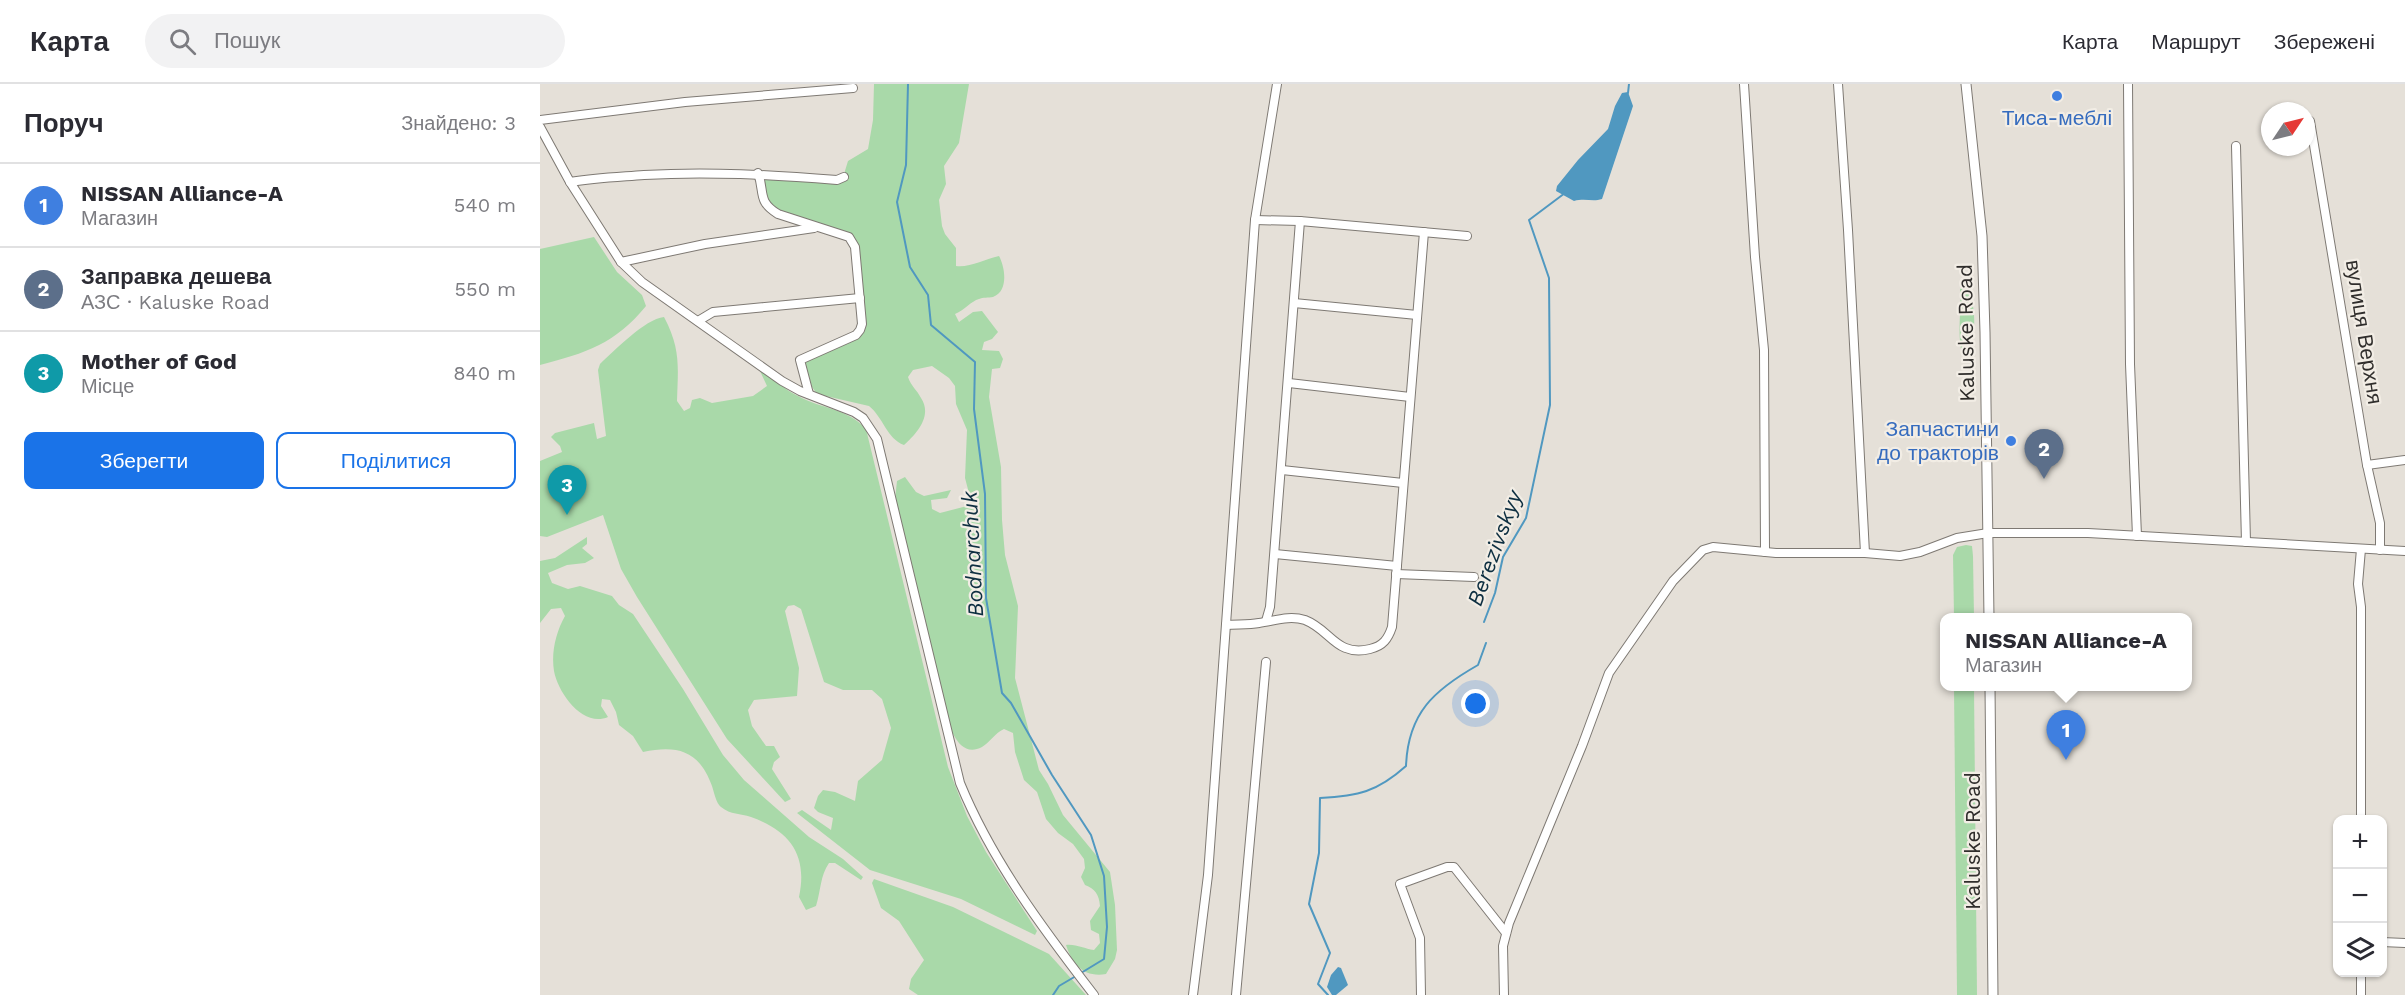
<!DOCTYPE html>
<html lang="uk">
<meta charset="utf-8">
<style>
:root{--surface:#fff;--page:#f2f2f3;--text:#2b2b33;--muted:#7c7c81;--line:#e1e1e2;--accent:#1a73e8}
body{margin:0;font-family:"Work Sans",sans-serif;background:var(--page);color:var(--text)}
.controls{position:absolute;right:18px;bottom:18px;display:grid;overflow:hidden;border-radius:12px;box-shadow:0 2px 4px #0004}
.controls button{width:54px;height:54px;display:grid;place-items:center;padding:0;border:0;border-bottom:2px solid var(--line);background:var(--surface);color:var(--text);font:30px sans-serif}
.compass{position:absolute;left:1721px;top:18px;width:54px;height:54px;border-radius:50%;background:var(--surface);box-shadow:0 2px 4px #0004;rotate:55deg}
.you{position:absolute;left:936px;top:620px;width:21px;height:21px;margin:-15px;border:4px solid #fff;border-radius:50%;background:#1a73e8;box-shadow:0 0 0 9px #1a73e833}
.badge{display:grid;place-items:center;width:39px;height:39px;border-radius:50%;background:var(--accent);color:#fff;font-size:20px;font-weight:700}
.pin{position:absolute;translate:-50% -50px;filter:drop-shadow(0 2px 3px #0008)}
.pin::after{content:'';position:absolute;top:32px;width:21px;height:18px;background:inherit;clip-path:polygon(0 0,100% 0,50% 100%)}
.popup{position:absolute;left:1400px;top:529px;width:252px;height:78px;box-sizing:border-box;display:grid;place-content:center;border-radius:12px;background:var(--surface);filter:drop-shadow(0 2px 4px #0005);font-size:20px;white-space:nowrap;color:var(--muted)}
.popup b{font-size:22px;color:var(--text)}
.popup::after{content:'';position:absolute;left:50%;top:100%;margin-left:-12px;border:12px solid transparent;border-top-color:var(--surface)}
.list{margin:0;padding:0;list-style:none}
h2{display:flex;justify-content:space-between;align-items:center;height:78px;margin:0;padding:0 24px;font-size:26px}
h2 small{font-size:20px;font-weight:400;color:var(--muted)}
.list li{display:grid;grid-template-columns:39px 1fr auto;gap:18px;align-items:center;box-sizing:border-box;height:84px;padding:0 24px;border-top:2px solid var(--line)}
.list b{display:block;font-size:22px;white-space:nowrap}
.list p{margin:0;font-size:20px;white-space:nowrap;color:var(--muted)}
.list em{font-size:20px;font-style:normal;color:var(--muted)}
.actions{display:flex;gap:12px;padding:18px 24px}
.actions a{flex:1;padding:14px 0;border:2px solid var(--accent);border-radius:12px;text-align:center;font-size:21px;color:var(--accent)}
.actions .main{background:var(--accent);color:#fff}
.icon{flex:none;width:33px;height:33px;fill:none;stroke:currentColor;stroke-width:2;stroke-linecap:round;stroke-linejoin:round}
.map{position:relative;flex:none;width:1865px;height:911px;overflow:hidden}
header{display:flex;align-items:center;gap:36px;box-sizing:border-box;height:84px;padding:0 30px;background:var(--surface);border-bottom:2px solid var(--line)}
header strong{font-size:28px}
nav{display:flex;gap:33px;margin-inline-start:auto;font-size:21px}
.search{width:420px;height:54px;background:var(--page);display:flex;align-items:center;gap:15px;box-sizing:border-box;padding:0 21px;border-radius:33px;color:var(--muted);font-size:22px}
main{display:flex}
aside{flex:1;background:var(--surface)}
.map>svg:first-child{display:block}
.green{fill:#a9d9a9}
.water{fill:#5098c0}
.lines{fill:none;stroke-linecap:round;stroke-linejoin:round}
.stream{stroke:#5098c0;stroke-width:2}
.minor-casing{stroke:#7e7973;stroke-width:10}
.major-casing{stroke:#7e7973;stroke-width:11}
.minor{stroke:#fff;stroke-width:8}
.major{stroke:#fff;stroke-width:9}
.shop-dot{fill:#3f7fe0;stroke:#f2ede5;stroke-width:2}
.labels{text-anchor:middle;stroke-width:4.5;stroke-linejoin:round;paint-order:stroke}
.shop-label{font-size:21px;fill:#366cbe;stroke:#f2ede5}
.street-label{font-size:21px;fill:#302e2c;stroke:#f2ede5}
.water-label{font-size:22px;font-style:italic;fill:#0e2f41;stroke:#f2ede5}
</style>
<header>
<strong>Карта</strong>
<div class="search"><svg class="icon" aria-label="search" viewBox="0 0 24 24"><circle cx="10" cy="10" r="6"/><path d="M15 15l6 6"/></svg>Пошук</div>
<nav><a>Карта</a><a>Маршрут</a><a>Збережені</a></nav>
</header>
<main>
<aside>
<h2>Поруч<small>Знайдено: 3</small></h2>
<ul class="list">
<li><span class="badge" style="background:#3f7fe0">1</span><div><b>NISSAN Alliance-A</b><p>Магазин</p></div><em>540 m</em></li>
<li><span class="badge" style="background:#5c6f8a">2</span><div><b>Заправка дешева</b><p>АЗС · Kaluske Road</p></div><em>550 m</em></li>
<li><span class="badge" style="background:#0f9aa8">3</span><div><b>Mother of God</b><p>Місце</p></div><em>840 m</em></li>
</ul>
<div class="actions"><a class="main">Зберегти</a><a>Поділитися</a></div>
</aside>
<div class="map">
<svg width="1865" height="911" viewBox="0 0 1865 911">
<rect width="100%" height="100%" fill="#e5e0d8"/>
<g class="green">
<path d="M 334,0 L 429,0 L 419,59 L 404,82 L 406,100 L 399,116 L 402,142 L 405,150 L 416,164 L 416,182 C 429,184 445,175 459,172 C 465,183 469,207 453,213 C 448,214 443,213 439,215 C 431,217 425,226 415,230 L 419,238 L 433,228 L 442,227 L 458,248 L 452,255 L 444,258 L 442,266 L 459,267 L 463,275 L 460,284 L 452,285 L 449,313 L 461,383 L 462,436 L 465,471 L 478,522 L 475,594 L 499,686 L 508,700 L 523,731 L 570,788 L 575,821 L 577,866 L 575,875 L 566,890 C 544,894 532,880 526,861 C 537,860 544,865 554,866 L 560,859 L 559,850 L 551,846 L 550,837 L 560,822 C 559,810 555,805 545,801 L 541,793 L 545,784 L 544,775 L 533,760 L 518,749 L 506,735 L 497,708 L 484,696 L 475,668 L 473,649 L 464,645 C 455,649 450,658 442,663 C 418,676 409,640 403,625 L 354,425 L 357,397 L 365,393 L 376,408 L 384,412 L 411,406 L 407,414 L 391,416 L 392,425 L 400,429 L 427,422 L 430,413 L 425,394 L 427,346 L 416,320 L 415,302 L 409,294 L 392,282 L 373,286 L 368,293 C 371,302 377,306 381,314 C 393,332 376,350 364,361 C 347,355 343,333 329,322 L 277,310 L 272,303 L 264,275 L 323,243 L 316,159 L 239,129 C 223,118 222,106 220,87 L 299,94 L 304,90 L 308,77 L 328,65 L 333,36 Z"/>
<path d="M 54,153 L 77,188 L 102,211 L 106,222 C 75,260 46,269 0,281 L 0,165 Z"/>
<path d="M 1425,203 L 1428,204 C 1434,219 1438,246 1429,260 L 1431,273 L 1426,279 C 1415,260 1422,228 1420,205 Z"/>
<path d="M 124,233 C 141,265 138,283 137,317 L 144,327 L 150,324 L 152,316 L 160,314 L 172,319 L 213,312 L 227,302 L 220,287 L 223,287 C 234,295 245,306 258,312 C 281,325 307,324 326,345 L 408,683 L 427,732 L 446,768 L 497,847 L 495,851 L 421,815 L 330,786 L 257,729 L 262,726 L 291,746 L 293,734 L 278,728 L 274,724 L 278,712 L 283,706 L 295,708 L 315,717 L 318,697 L 342,676 L 351,644 L 342,615 L 332,606 L 303,606 L 284,598 L 261,525 L 254,521 L 248,522 L 245,527 L 259,584 L 257,612 L 214,616 L 208,626 L 212,642 L 226,662 L 234,662 L 240,673 L 234,678 L 232,685 L 251,715 L 245,718 L 187,655 L 97,513 L 81,485 L 63,431 L 7,453 L 0,452 L 0,377 L 22,368 L 20,362 L 11,353 L 15,349 L 54,339 L 57,355 L 66,352 L 58,286 L 60,280 C 74,267 105,235 124,233 Z"/>
<path d="M 47,453 L 47,460 L 42,464 L 54,474 L 45,479 L 27,481 L 8,489 L 12,499 L 28,505 L 40,502 L 72,512 L 79,521 L 93,530 L 143,605 L 183,671 L 204,696 L 269,753 L 303,775 L 323,793 L 321,796 L 295,779 L 289,779 C 280,792 281,806 276,822 L 266,826 L 259,813 C 268,771 250,747 211,733 C 200,729 191,731 181,723 C 176,719 174,708 172,702 C 159,666 137,661 103,668 L 93,652 L 79,641 L 76,628 L 70,616 L 62,615 L 61,622 L 68,633 C 43,644 18,609 14,587 C 11,568 16,548 25,532 L 21,524 L 11,525 L 0,539 L 0,477 L 15,474 Z"/>
<path d="M 1426,461 L 1432,462 L 1433,472 L 1434,533 L 1414,533 L 1413,471 L 1417,463 Z"/>
<path d="M 1414,603 L 1434,603 L 1437,911 L 1417,911 Z"/>
<path d="M 334,795 L 413,823 L 509,870 L 546,911 L 378,911 L 369,905 L 371,895 L 384,876 L 359,837 L 341,824 L 332,799 Z"/>
</g>
<g class="water">
<path d="M 1088,8 L 1093,22 L 1062,115 C 1053,118 1045,114 1034,117 L 1016,107 L 1017,102 L 1038,76 L 1068,45 L 1075,22 L 1082,9 Z"/>
<path d="M 798,883 L 801,884 L 808,901 L 796,911 L 792,911 L 787,903 L 791,891 Z"/>
</g>
<g class="lines">
<g class="stream">
<path d="M 368,0 L 366,81 L 357,118 L 370,183 L 388,211 L 391,241 L 435,278 L 434,325 L 445,410 L 446,514 L 462,609 L 471,619 L 512,691 L 551,751 L 564,792 L 567,843 L 564,875 L 541,889"/>
<path d="M 1088,9 L 1089,0"/>
<path d="M 944,538 L 955,509 L 963,473 L 986,434 L 1010,321 L 1009,194 L 989,136 L 1025,109"/>
<path d="M 513,911 L 519,902 L 536,892"/>
<path d="M 788,911 L 778,900 L 790,869 L 769,820 L 779,769 L 780,714 C 818,712 837,708 866,682 C 868,629 894,606 938,581 L 946,559"/>
</g>
<defs>
<g id="minor">
<path d="M 1204,0 L 1215,173 L 1224,266 L 1225,468"/>
<path d="M 1298,0 L 1308,146 L 1325,469"/>
<path d="M 1588,0 L 1590,280 L 1597,452"/>
<path d="M 0,36 L 145,18 L 313,4"/>
<path d="M 1770,37 L 1827,381 L 1840,439 L 1840,466"/>
<path d="M 0,43 L 30,98 L 81,178 L 102,198 L 242,297 L 260,307 L 314,328 L 323,334 L 337,355 L 420,699 C 452,777 503,845 554,911"/>
<path d="M 1696,62 L 1706,458"/>
<path d="M 218,89 C 225,109 217,117 238,130 L 309,153 L 315,163 L 322,240 L 320,246 L 316,251 L 260,276 L 269,310"/>
<path d="M 30,98 C 55,94 79,93 104,91 C 169,87 232,91 297,96 L 304,93"/>
<path d="M 715,136 L 760,137 L 927,152"/>
<path d="M 81,178 L 165,160 L 274,144"/>
<path d="M 754,219 L 877,231"/>
<path d="M 158,237 L 173,228 L 320,214"/>
<path d="M 749,299 L 870,313"/>
<path d="M 1827,381 L 1865,376"/>
<path d="M 742,386 L 863,399"/>
<path d="M 1821,465 L 1818,500 L 1821,523 L 1821,736"/>
<path d="M 735,470 L 857,482"/>
<path d="M 856,490 L 934,493"/>
<path d="M 726,537 L 730,523 L 760,137"/>
<path d="M 686,541 C 697,540 708,541 719,539 C 734,537 749,531 765,536 C 791,546 796,573 830,565 C 843,562 848,555 852,543 L 884,148"/>
<path d="M 1842,858 L 1865,859"/>
<path d="M 653,911 L 668,791 L 715,136 L 737,0"/>
<path d="M 696,911 L 726,578"/>
<path d="M 881,911 L 880,854 L 860,800 L 907,783 L 914,783 L 966,849"/>
<path d="M 964,911 L 963,862 L 969,839 L 1042,662 L 1069,589 L 1133,497 L 1163,466 L 1173,463 L 1236,469 L 1325,469 L 1360,472 L 1380,468 L 1417,454 L 1448,449 L 1548,449 L 1865,467"/>
<path d="M 1821,911 L 1821,888"/>
</g>
<g id="major">
<path d="M 1426,0 L 1442,152 L 1445,248 L 1449,534"/>
<path d="M 1450,602 L 1453,911"/>
</g>
</defs>
<use href="#minor" class="minor-casing"/>
<use href="#major" class="major-casing"/>
<use href="#minor" class="minor"/>
<use href="#major" class="major"/>
</g>
<g class="shop-dot">
<circle cx="1517" cy="12" r="6"/>
<circle cx="1471" cy="357" r="6"/>
</g>
<g class="labels">
<g class="shop-label">
<text x="1517" y="41">Тиса-меблі</text>
<text x="1459" y="352" text-anchor="end">Запчастини<tspan x="1459" dy="24">до тракторів</tspan></text>
</g>
<g class="street-label">
<text transform="translate(1824 248) rotate(81)" y="7">вулиця Верхня</text>
<text transform="translate(1426 249) rotate(-91)" y="7">Kaluske Road</text>
<text transform="translate(1433 757) rotate(-90)" y="7">Kaluske Road</text>
</g>
<g class="water-label">
<text transform="translate(954 464) rotate(-70)" y="8">Berezivskyy</text>
<text transform="translate(432 470) rotate(-93)" y="8">Bodnarchuk</text>
</g>
</g>
</svg>
<div class="controls">
<button>+</button>
<button>−</button>
<button><svg class="icon" aria-label="layers" viewBox="0 0 24 24"><path d="M12 4l9 5-9 5-9-5zM3 14l9 5 9-5"/></svg></button>
</div>
<svg class="compass" viewBox="-18 -18 36 36"><path d="M0-13l5 13h-10z" fill="#e53935"/><path d="M0 13l5-13h-10z" fill="#7c7c81"/></svg>
<div class="you"></div>
<div class="pin badge" style="left:1526px;top:676px;background:#3f7fe0">1</div>
<div class="popup"><b>NISSAN Alliance-A</b>Магазин</div>
<div class="pin badge" style="left:1504px;top:395px;background:#5c6f8a">2</div>
<div class="pin badge" style="left:27px;top:431px;background:#0f9aa8">3</div>
</div>
</main>
